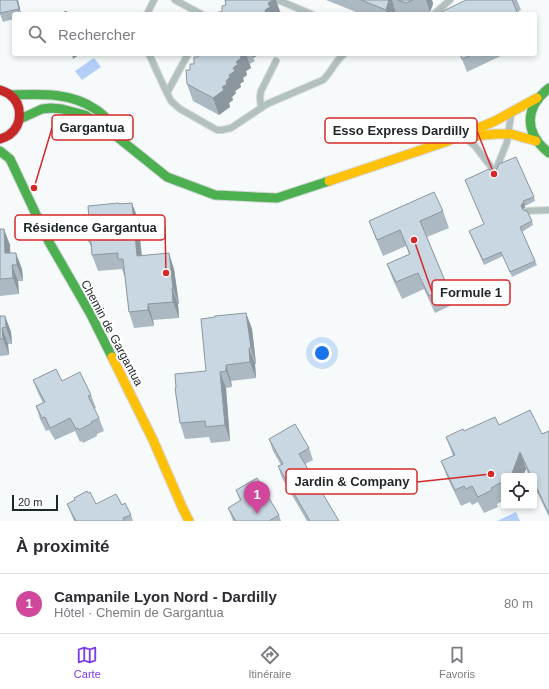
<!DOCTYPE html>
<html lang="fr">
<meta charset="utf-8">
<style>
:root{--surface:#fff;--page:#f7f7f7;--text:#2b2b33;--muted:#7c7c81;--line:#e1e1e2;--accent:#7c3aed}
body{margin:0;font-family:Helvetica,sans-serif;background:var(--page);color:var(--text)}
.controls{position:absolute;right:12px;bottom:12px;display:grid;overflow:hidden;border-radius:4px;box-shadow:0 2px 6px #0003}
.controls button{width:36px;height:36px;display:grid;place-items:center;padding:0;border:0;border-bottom:1px solid var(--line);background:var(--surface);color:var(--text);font:20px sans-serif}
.scale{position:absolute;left:12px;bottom:10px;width:46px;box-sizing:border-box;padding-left:4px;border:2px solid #1f2628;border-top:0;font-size:11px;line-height:14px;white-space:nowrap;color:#1f2628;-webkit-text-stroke:3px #fff;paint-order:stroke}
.you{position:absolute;left:322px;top:353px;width:14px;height:14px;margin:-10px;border:3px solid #fff;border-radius:50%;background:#1a73e8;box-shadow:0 0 0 6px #1a73e833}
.badge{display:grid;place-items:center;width:26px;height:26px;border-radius:50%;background:var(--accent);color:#fff;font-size:13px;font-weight:700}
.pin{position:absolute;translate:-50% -33px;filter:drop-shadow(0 1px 2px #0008)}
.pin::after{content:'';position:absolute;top:21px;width:14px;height:12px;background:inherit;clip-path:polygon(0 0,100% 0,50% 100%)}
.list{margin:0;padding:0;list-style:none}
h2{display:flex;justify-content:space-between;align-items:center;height:52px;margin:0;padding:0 16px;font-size:17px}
h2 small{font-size:13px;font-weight:400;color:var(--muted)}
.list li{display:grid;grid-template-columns:26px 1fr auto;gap:12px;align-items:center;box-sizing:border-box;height:60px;padding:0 16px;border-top:1px solid var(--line)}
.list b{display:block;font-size:15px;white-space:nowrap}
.list p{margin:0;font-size:13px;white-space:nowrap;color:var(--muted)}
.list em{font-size:13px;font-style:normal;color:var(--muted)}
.icon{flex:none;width:22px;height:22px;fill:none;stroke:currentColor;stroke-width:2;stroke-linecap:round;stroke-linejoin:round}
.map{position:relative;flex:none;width:549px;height:521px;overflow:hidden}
.search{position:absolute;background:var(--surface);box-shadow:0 2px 6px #0003;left:12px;right:12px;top:12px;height:44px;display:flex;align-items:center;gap:10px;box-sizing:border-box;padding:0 14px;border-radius:4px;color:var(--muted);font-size:15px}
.sheet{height:112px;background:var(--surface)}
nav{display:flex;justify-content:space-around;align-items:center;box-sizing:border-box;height:56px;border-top:1px solid var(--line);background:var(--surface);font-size:11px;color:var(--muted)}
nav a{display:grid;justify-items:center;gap:2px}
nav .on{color:var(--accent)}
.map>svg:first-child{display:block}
.water{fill:#b3cff9}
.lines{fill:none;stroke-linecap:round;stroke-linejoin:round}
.lane-casing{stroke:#d4d7d8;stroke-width:8}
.fast-casing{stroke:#d4d7d8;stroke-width:11}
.slow-casing{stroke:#d4d7d8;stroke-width:11}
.jam-casing{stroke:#d4d7d8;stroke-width:11}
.lane{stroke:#b3c0c0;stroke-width:6}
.fast{stroke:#4caf50;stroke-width:9}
.slow{stroke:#ffc107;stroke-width:9}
.jam{stroke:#c62828;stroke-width:9}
.wall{fill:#acb9c2}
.shaded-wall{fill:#8c969e}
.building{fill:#c8d7e1;stroke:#8c969e}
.labels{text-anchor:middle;stroke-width:4;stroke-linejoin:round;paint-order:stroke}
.street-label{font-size:12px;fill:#1f2628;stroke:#fff}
.leader{fill:none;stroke:#d62828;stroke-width:1.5}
.callout-dot{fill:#d62828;stroke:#fff;stroke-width:1.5}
.callout{fill:#fff;stroke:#d62828;stroke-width:1.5}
.callout-label{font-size:13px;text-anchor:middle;font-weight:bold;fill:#1f2628}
</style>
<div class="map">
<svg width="549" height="521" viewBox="0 0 549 521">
<rect width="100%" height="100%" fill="#f6fafb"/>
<g class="water">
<path d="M 94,58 L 101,67 L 82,80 L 75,71 Z"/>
<path d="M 516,512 L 520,521 L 497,521 Z"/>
</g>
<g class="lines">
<defs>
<g id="lane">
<path d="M 175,0 L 201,14"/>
<path d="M 278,0 L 311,14"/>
<path d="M 147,14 L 154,0"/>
<path d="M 434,14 L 450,0"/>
<path d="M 149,54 L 165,89 L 171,101 L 180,109 L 217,130 L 222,130 L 231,128 L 267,104 L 323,80 C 331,73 335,61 344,54"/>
<path d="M 167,93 L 188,54"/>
<path d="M 261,108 L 260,97 L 261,91 L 276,61"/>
<path d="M 468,140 L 475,146 L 495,172 L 507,142 L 511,115"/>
<path d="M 527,211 L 549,210"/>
</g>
<g id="fast">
<path d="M 549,88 C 524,108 524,133 549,153"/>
<path d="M 11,95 C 39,94 71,92 95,109 C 99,111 102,114 105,117"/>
<path d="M 20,119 L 42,109 L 51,108 L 62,109 L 85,115 L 111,132 L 167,177 L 215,195 L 277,198 L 329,181"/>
<path d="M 0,151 L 10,159 L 49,242 L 90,313 L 112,357"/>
</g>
<g id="slow">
<path d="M 472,136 L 496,134 L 511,134 L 536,141"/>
<path d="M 329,181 L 445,142 L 495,121 L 537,98"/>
<path d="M 112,357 L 153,440 L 182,507 L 189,521"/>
</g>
<path id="jam" d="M 0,90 C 3,91 6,92 9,94 C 23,104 23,125 9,135 C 6,137 3,138 0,139"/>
</defs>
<use href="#lane" class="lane-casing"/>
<use href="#fast" class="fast-casing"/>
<use href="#slow" class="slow-casing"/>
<use href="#jam" class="jam-casing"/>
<use href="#lane" class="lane"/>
<use href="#fast" class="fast"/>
<use href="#slow" class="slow"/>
<use href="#jam" class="jam"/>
</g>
<g class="wall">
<path d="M 0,0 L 18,0 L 21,14 L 14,14 L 14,19 L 3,22 L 0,14 Z"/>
<path d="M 326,0 L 432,0 L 433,4 L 430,12 L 425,14 L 398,14 L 397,13 L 396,14 L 361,14 Z"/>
<path d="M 466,0 L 517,0 L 521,10 L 517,12 Z"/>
<path d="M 198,54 L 258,54 L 258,55 L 253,58 L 255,61 L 250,64 L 251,68 L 246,71 L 247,75 L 243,78 L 244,81 L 240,84 L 241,87 L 235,91 L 236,93 L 232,97 L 233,100 L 229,103 L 230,107 L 219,115 L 193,101 L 187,84 L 190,70 L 198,57 Z"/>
<path d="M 460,54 L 502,54 L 503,55 L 467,72 Z"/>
<path d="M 492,172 L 534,197 L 535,201 L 525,206 L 525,207 L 523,209 L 523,210 L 532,221 L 533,225 L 522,232 L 537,265 L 512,277 L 503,256 L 484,265 L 469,231 L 484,225 Z"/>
<path d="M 120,204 L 138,219 L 142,255 L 174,269 L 179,304 L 178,304 L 179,318 L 153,320 L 154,326 L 134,328 L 129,312 L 125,275 L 124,275 L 122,269 L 98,271 L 92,255 L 91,247 L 89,242 L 89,220 Z"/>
<path d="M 443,211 L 449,228 L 427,237 L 448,288 L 454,304 L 435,313 L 424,289 L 402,299 L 393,280 L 387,264 L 409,254 L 406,246 L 383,256 L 375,237 L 369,221 Z"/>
<path d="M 0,229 L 10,245 L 10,253 L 22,269 L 23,281 L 18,281 L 19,294 L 0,296 Z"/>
<path d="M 246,313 L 252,329 L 256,364 L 255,364 L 256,378 L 231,381 L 232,387 L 226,388 L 230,441 L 211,443 L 209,437 L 185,439 L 180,423 L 176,388 L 206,371 L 215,317 Z"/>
<path d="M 0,316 L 5,316 L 11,332 L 12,344 L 8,344 L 9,355 L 0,356 Z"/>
<path d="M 33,380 L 62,381 L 91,395 L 96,408 L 94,409 L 99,418 L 104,431 L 97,434 L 97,436 L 83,443 L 82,441 L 80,442 L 75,431 L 55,440 L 49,430 L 46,431 L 40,419 L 36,406 L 43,403 L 38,393 Z"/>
<path d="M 499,425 L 542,434 L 549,431 L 549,517 L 534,486 L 534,476 L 529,476 L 526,469 L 523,476 L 504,476 L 504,500 L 497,504 L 498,507 L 484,513 L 478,502 L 472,505 L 470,502 L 461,506 L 447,477 L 441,461 L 453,456 L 446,437 L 464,431 Z"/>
<path d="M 269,439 L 309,448 L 313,460 L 305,464 L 339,521 L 307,521 L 282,478 L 278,466 L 281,465 L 273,451 Z"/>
<path d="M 236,490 L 279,515 L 281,521 L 233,521 L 228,508 L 240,501 Z"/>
<path d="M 88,493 L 96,504 L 122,505 L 131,515 L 133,521 L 74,521 L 67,504 Z"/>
</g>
<g class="shaded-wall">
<path d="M 17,0 L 18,0 L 21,14 L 19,9 Z"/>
<path d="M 273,0 L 276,0 L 281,14 L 265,14 L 265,10 L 268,3 Z"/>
<path d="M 389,0 L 392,0 L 396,14 L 387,14 L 386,10 Z"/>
<path d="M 426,0 L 432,0 L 433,4 L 430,12 Z"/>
<path d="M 72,54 L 80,54 L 73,59 Z"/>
<path d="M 241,54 L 246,54 L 251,68 L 246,71 L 247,75 L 243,78 L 244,81 L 240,84 L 241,87 L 235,91 L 236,93 L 232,97 L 233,100 L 229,103 L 230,107 L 219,115 L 213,98 L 222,87 L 240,55 Z"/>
<path d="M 252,54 L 258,54 L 258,55 L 253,58 Z"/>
<path d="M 524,202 L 525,207 L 523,209 L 523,211 L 521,206 L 522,204 Z"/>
<path d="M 132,203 L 138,219 L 143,271 L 137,256 Z"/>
<path d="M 4,229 L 10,245 L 11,269 L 5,253 Z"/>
<path d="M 16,253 L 22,269 L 23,281 L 17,265 Z"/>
<path d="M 169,253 L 174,269 L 179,304 L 173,288 Z"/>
<path d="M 12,265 L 18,281 L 19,294 L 13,278 Z"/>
<path d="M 172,288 L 178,304 L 179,318 L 173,302 Z"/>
<path d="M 148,304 L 153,320 L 154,326 L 148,310 Z"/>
<path d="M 246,313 L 252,329 L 256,364 L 251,348 Z"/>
<path d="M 5,316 L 11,332 L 12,344 L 6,327 Z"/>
<path d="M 2,328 L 8,344 L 9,355 L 3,339 Z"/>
<path d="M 249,348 L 255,364 L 256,378 L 250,362 Z"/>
<path d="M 226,365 L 231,381 L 232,387 L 226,371 Z"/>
<path d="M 220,372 L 226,388 L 230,441 L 225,425 Z"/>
<path d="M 520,452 L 526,469 L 523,476 L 511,476 Z"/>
</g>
<g class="building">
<path d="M 0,0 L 17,0 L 19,9 L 0,13 Z"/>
<path d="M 225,0 L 273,0 L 268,3 L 270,7 L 265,10 L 266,13 L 265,14 L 218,14 L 218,12 L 222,12 L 222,6 L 226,5 Z"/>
<path d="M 361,0 L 389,0 L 386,10 Z"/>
<path d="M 398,0 L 413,0 L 406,3 Z"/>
<path d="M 466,0 L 512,0 L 518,14 L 442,14 L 441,12 Z"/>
<path d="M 66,11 L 68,14 L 61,14 Z"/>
<path d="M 198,54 L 241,54 L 240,55 L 241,58 L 236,62 L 238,64 L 233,68 L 235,71 L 229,75 L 230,77 L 226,81 L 227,84 L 222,87 L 224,90 L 213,98 L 187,84 L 186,70 L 190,70 L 190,64 L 194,64 L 194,57 L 198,57 Z"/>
<path d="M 460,54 L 474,54 L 462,59 Z"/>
<path d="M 516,157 L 534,197 L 523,201 L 524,202 L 522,204 L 521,206 L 523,210 L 527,211 L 532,221 L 520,227 L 535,261 L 510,272 L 501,252 L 483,260 L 469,231 L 484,224 L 465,180 L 489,169 L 492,172 L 496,171 L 499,164 Z"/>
<path d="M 434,192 L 443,211 L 420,221 L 448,288 L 429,296 L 418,273 L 396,282 L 387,264 L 410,254 L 400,230 L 377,240 L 369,221 Z"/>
<path d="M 119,203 L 119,204 L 132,203 L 137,256 L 169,253 L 173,288 L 172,288 L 173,302 L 148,304 L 148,310 L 129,312 L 123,259 L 118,259 L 118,253 L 92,255 L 91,242 L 89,242 L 88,220 L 89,220 L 88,206 Z"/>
<path d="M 0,229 L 4,229 L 5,253 L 16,253 L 17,265 L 12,265 L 13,278 L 0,279 Z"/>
<path d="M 246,313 L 251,348 L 249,348 L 250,362 L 226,365 L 226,371 L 220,372 L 225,425 L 206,427 L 205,421 L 180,423 L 175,388 L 176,388 L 175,374 L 206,371 L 201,319 L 215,317 L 215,316 Z"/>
<path d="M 0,316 L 5,316 L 6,327 L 2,328 L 3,339 L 0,339 Z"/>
<path d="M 56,369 L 62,381 L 80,372 L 91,395 L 88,396 L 99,418 L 91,422 L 92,423 L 79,430 L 78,428 L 76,429 L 70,418 L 50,428 L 45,417 L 42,418 L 36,406 L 45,402 L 33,380 Z"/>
<path d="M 530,410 L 542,434 L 549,431 L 549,514 L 534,482 L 534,476 L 531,476 L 520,452 L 511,476 L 504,476 L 504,481 L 491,488 L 492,490 L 478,497 L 472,486 L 466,489 L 464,486 L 455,490 L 441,461 L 455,455 L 446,437 L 463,429 L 464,431 L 495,417 L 499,425 Z"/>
<path d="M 295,424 L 309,448 L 299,454 L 339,521 L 310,521 L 278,466 L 283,464 L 269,439 Z"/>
<path d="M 257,478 L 279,515 L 269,521 L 236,521 L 228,508 L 241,500 L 236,490 Z"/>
<path d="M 87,491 L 88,493 L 90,492 L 96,504 L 116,494 L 122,505 L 125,503 L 131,515 L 123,518 L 124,521 L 76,521 L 67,504 L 75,500 L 74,498 Z"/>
</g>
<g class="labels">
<g class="street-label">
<text transform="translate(112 333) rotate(62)" y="4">Chemin de Gargantua</text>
</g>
</g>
<path class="leader" d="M34 188L52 128M494 174L477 131M166 273L165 227M414 240L432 292M491 474L417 482"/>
<g class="callout-dot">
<circle cx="34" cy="188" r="4"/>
<circle cx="494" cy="174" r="4"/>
<circle cx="166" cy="273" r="4"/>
<circle cx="414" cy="240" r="4"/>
<circle cx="491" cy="474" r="4"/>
</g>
<g class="callout">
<rect x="52" y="115" width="81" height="25" rx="4"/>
<rect x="325" y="118" width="152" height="25" rx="4"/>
<rect x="15" y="215" width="150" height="25" rx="4"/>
<rect x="432" y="280" width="78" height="25" rx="4"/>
<rect x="286" y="469" width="131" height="25" rx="4"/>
</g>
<g class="callout-label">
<text x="92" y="132">Gargantua</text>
<text x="401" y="135">Esso Express Dardilly</text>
<text x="90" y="232">Résidence Gargantua</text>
<text x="471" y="297">Formule 1</text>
<text x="352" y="486">Jardin &amp; Company</text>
</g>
</svg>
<div class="controls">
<button><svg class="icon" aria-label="locate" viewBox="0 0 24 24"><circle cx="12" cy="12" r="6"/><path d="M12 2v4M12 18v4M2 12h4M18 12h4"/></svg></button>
</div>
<div class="scale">20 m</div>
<div class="you"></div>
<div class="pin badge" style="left:257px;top:514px;background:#d1479c">1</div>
<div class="search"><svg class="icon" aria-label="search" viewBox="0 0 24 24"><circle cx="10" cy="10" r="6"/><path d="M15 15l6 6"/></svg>Rechercher</div>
</div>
<section class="sheet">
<h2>À proximité<small></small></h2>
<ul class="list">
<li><span class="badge" style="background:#d1479c">1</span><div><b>Campanile Lyon Nord - Dardilly</b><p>Hôtel · Chemin de Gargantua</p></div><em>80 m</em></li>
</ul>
</section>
<nav>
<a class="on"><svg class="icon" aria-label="map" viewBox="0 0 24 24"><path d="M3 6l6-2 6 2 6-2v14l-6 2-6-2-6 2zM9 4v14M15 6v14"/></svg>Carte</a>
<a><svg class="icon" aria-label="directions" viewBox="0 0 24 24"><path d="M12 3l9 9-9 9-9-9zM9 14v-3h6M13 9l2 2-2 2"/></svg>Itinéraire</a>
<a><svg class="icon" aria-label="saved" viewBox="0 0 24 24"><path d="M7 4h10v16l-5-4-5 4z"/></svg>Favoris</a>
</nav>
